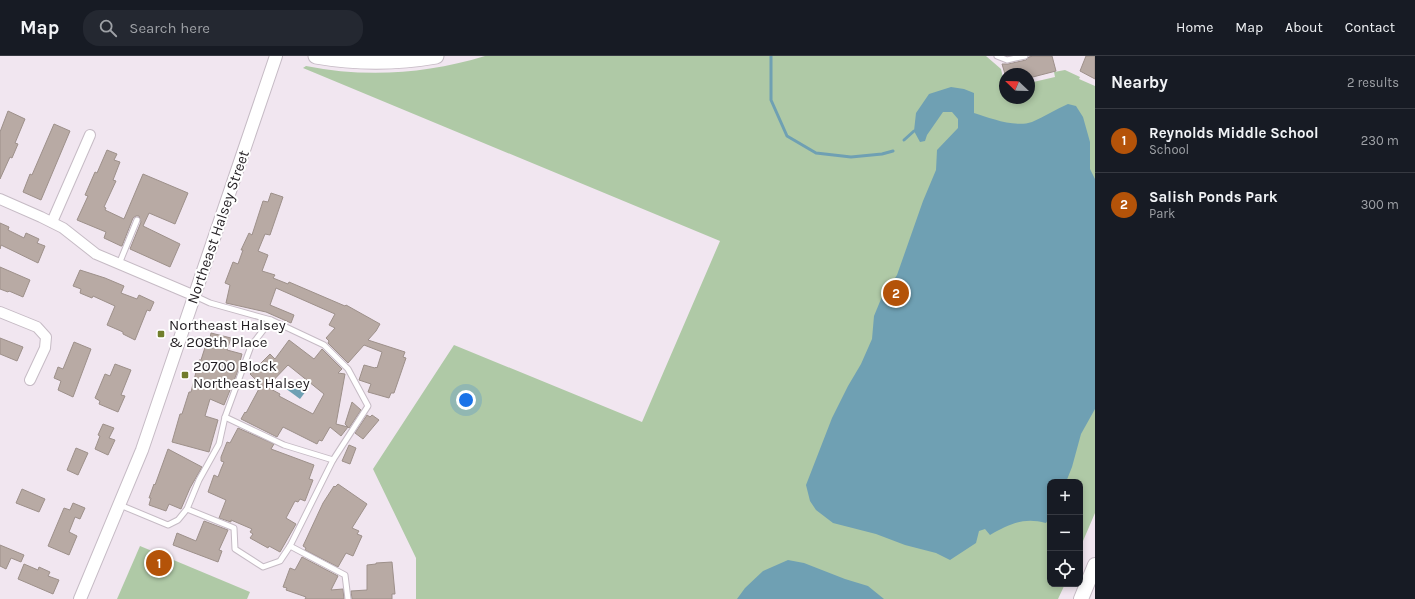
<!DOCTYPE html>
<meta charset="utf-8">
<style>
:root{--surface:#171b24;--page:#242831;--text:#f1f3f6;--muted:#9ea1a6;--line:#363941;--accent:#b45309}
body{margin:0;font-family:Karla,sans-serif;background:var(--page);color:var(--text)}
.controls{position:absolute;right:12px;bottom:12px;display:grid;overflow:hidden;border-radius:8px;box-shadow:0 2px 6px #0003}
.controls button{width:36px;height:36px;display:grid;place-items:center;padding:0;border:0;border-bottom:1px solid var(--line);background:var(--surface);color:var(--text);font:20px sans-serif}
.compass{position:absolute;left:999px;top:12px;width:36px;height:36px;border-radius:50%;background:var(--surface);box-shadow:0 2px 6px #0003;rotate:293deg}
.you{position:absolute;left:466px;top:344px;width:14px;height:14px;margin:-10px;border:3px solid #fff;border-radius:50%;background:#1a73e8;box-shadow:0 0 0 6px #1a73e833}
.badge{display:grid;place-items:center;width:26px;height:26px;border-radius:50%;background:var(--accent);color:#fff;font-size:13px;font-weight:700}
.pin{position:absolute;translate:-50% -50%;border:2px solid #fff;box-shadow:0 1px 4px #0006}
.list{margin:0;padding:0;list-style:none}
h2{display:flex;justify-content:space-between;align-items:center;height:52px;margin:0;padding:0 16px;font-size:17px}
h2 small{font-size:13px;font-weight:400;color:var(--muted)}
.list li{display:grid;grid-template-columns:26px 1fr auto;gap:12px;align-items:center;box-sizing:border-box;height:64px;padding:0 16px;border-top:1px solid var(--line)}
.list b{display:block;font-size:15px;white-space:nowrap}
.list p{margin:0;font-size:13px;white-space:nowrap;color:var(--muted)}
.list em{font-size:13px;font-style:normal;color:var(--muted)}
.icon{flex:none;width:22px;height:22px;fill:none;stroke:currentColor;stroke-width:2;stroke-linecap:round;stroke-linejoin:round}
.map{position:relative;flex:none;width:1095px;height:543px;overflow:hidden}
header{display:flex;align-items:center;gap:24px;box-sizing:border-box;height:56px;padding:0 20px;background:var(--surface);border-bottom:1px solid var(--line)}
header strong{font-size:19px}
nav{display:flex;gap:22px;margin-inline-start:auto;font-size:14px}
.search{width:280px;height:36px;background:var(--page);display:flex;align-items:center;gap:10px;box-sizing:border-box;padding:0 14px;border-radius:16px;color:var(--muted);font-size:15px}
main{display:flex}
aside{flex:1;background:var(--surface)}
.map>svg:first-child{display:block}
.green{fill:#afc9a6}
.water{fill:#6fa0b3}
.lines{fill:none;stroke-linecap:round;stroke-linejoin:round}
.stream{stroke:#6fa0b3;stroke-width:3}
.building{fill:#b8aaa4;stroke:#9d908a;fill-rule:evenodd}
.service-casing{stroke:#c6bbc5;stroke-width:7}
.minor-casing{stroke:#c6bbc5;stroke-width:12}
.tertiary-casing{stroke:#c6bbc5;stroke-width:14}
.secondary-casing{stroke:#c6bbc5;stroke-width:16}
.primary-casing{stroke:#c6bbc5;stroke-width:17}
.service{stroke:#fff;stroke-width:5}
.minor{stroke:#fff;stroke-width:10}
.tertiary{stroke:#fff;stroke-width:12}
.secondary{stroke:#fff;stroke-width:14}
.primary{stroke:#fff;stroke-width:15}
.poi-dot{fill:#717e2c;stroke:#fff;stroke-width:1.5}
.labels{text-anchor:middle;stroke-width:4;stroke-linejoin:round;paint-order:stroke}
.street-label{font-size:15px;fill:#231f23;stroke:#fff}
.poi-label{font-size:15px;fill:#231f23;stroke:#fff;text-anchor:start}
</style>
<header>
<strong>Map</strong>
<div class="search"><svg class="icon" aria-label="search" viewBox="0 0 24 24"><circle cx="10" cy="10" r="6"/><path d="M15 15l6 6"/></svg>Search here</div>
<nav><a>Home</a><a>Map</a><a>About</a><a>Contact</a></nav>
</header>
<main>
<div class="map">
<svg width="1095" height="543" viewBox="0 0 1095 543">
<rect width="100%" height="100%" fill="#f1e6f0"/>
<g class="green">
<path d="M 485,0 L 986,0 L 1001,13 L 1005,31 L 1005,42 L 1029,42 L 1029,27 L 1055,21 L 1054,16 L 1065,14 L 1080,21 L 1079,23 L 1095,30 L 1095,457 L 1080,492 L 1080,426 L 1050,426 L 1050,528 L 1065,528 L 1058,543 L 416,543 L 416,502 L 373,413 L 454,289 L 642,366 L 720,185 L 303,12 L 306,10 C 366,22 426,18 485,0 Z"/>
<path d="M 140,490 L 250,536 L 247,543 L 117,543 Z"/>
</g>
<g class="water">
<path d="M 951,31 L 964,33 L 974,37 L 974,57 C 990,62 1015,72 1032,66 C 1044,61 1056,53 1068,48 L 1076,50 L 1083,61 L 1090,86 L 1090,113 L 1095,123 L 1095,353 L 1081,378 L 1072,411 L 1066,426 L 1050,426 L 1050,460 L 1046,467 C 1023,461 1010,468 990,479 L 985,473 L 979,475 L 976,487 L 950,504 L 936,497 L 905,489 L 876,478 L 833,467 L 816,454 L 810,445 L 806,429 L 832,362 L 848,330 L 861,308 L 872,283 L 874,260 L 881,243 L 897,219 L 923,145 L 936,114 L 937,94 L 958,72 L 958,63 L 952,56 L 943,56 L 927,79 L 925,85 L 920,86 L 914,75 L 916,57 L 929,38 Z"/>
<path d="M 291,324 L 306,335 L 300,343 L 285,332 L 287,325 Z"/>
<path d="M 788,504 L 804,507 L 845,523 L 868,530 L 884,543 L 737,543 L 745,532 L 763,515 Z"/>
</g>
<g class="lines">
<g class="stream">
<path d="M 771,0 L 771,44 L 787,80 L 816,97 L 851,101 L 882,98 L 893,95"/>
<path d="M 904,84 L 914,75"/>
</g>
</g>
<g class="building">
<path d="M 1033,0 L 1052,0 L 1056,15 L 1029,22 L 1029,18 L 1005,18 L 1002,8 L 1008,8 L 1026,4 L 1029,1 Z"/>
<path d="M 1086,0 L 1095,0 L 1095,23 L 1080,15 Z"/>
<path d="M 8,55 L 25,63 L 15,87 L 18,88 L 12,102 L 10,101 L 0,123 L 0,76 Z"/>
<path d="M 54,68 L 70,75 L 41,144 L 23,136 L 30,118 L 32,119 Z"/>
<path d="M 107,94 L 117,98 L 114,104 L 120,106 L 113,124 L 116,125 L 104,151 L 106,152 L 105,154 L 124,163 L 143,118 L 188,137 L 175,168 L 149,157 L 143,170 L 180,188 L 170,211 L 130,193 L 141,166 L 139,160 L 136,160 L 133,162 L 122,190 L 121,190 L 104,182 L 106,176 L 77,164 L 88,140 L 85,139 L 95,116 L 97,117 Z"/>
<path d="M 271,137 L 283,141 L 270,179 L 265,178 L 258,195 L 268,199 L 262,215 L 275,219 L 273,222 L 288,228 L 289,226 L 345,250 L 346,249 L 380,268 L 376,275 L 368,284 L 405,296 L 403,301 L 406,302 L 394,337 L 391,337 L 389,342 L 368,336 L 371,328 L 359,324 L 364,309 L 375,312 L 376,311 L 377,312 L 382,296 L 364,289 L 348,307 L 328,287 L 329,285 L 326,282 L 335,272 L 329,269 L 335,258 L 276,232 L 270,249 L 294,259 L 291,267 L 266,256 L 226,247 L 230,229 L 225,227 L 233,206 L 238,208 L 243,194 L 241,194 L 249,177 L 252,179 L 263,145 L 268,146 Z"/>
<path d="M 0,167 L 9,171 L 8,174 L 24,182 L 26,177 L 39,183 L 37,187 L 45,190 L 38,207 L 1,189 L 0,193 Z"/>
<path d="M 0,211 L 30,224 L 23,241 L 9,235 L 8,236 L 0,233 Z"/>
<path d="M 80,214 L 105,222 L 124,230 L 121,237 L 137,243 L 139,239 L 154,246 L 150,255 L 147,254 L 135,284 L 123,278 L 123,276 L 107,269 L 115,250 L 93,240 L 92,242 L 80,237 L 81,233 L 73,230 Z"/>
<path d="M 211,277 L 231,282 L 227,294 L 242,298 L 237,317 L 224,349 L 210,343 L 205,360 L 218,364 L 209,396 L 172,386 L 180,358 L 182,358 L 189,336 L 191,336 L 199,304 L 201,304 L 208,282 L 210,282 Z"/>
<path d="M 0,282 L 23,291 L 17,305 L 0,298 Z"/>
<path d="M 289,284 L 314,303 L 322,293 L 342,313 L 338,317 L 345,318 L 336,368 L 348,371 L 341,380 L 330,371 L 322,385 L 319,384 L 317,388 L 283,371 L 277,381 L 241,363 L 245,356 L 246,357 L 261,329 L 250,318 L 270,298 L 275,303 ZM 288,309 L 324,338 L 313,358 L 279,340 L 280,338 L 267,331 Z"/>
<path d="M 74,286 L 91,293 L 73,341 L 58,334 L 61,325 L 54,322 L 58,311 L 63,313 Z"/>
<path d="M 115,308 L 131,314 L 121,339 L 125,340 L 118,356 L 99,348 L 100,345 L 95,342 L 105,318 L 110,320 Z"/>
<path d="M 352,346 L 361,354 L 349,372 L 345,368 Z"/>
<path d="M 367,359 L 370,361 L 372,359 L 379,364 L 363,383 L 355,377 Z"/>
<path d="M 103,368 L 114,372 L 109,382 L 115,384 L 108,399 L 95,393 L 100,380 L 98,379 Z"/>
<path d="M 238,372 L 274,388 L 271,393 L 314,409 L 309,423 L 313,424 L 305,445 L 300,443 L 298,446 L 295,445 L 286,462 L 296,468 L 280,496 L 269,490 L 268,492 L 250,482 L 253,478 L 250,476 L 252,473 L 231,464 L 231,466 L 219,462 L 226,444 L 208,436 L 214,419 L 218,421 L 221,413 L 224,406 L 221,405 L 221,401 L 227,386 L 230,387 Z"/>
<path d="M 349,389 L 356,392 L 350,408 L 342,405 Z"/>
<path d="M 76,392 L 88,397 L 78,419 L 67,414 Z"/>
<path d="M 168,393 L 202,411 L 190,432 L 181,453 L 169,448 L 166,455 L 149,449 L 151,442 L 149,442 L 154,428 L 155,429 Z"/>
<path d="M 338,428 L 367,448 L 352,472 L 359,475 L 357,478 L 362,480 L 353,500 L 346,497 L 338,511 L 305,494 L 306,492 L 303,490 L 323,447 L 334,430 L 335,431 Z"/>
<path d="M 22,433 L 45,443 L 39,456 L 16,447 Z"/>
<path d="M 73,447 L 85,452 L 80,463 L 75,461 L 69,476 L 77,480 L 69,499 L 48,490 L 64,452 L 70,454 Z"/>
<path d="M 204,465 L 228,474 L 219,494 L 222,495 L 218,506 L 173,489 L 177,477 L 196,485 Z"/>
<path d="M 0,489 L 24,499 L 21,506 L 11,502 L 6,513 L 0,510 Z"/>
<path d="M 302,501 L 338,520 L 331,534 L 343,533 L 344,543 L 305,543 L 306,541 L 286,534 L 287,532 L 283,531 L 290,512 L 295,514 Z"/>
<path d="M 392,506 L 395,538 L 392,538 L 392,543 L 352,543 L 351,535 L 367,534 L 367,509 L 376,508 L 376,507 Z"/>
<path d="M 24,508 L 38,514 L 39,511 L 50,516 L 48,520 L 59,524 L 53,538 L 18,523 Z"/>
</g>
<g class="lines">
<defs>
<g id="service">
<path d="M 997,0 L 1007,4 L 1025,0"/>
<path d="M 119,208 L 137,164"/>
<path d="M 271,264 L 324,289 L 348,313 L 368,350 L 333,404"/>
<path d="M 120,449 L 168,469 L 178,464 L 187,453 L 234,472 L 235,493 L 263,511 L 280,505 L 290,490 L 333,404 L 284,389 L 225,361 L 251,290 L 271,264 L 210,247 L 195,240"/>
<path d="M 187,453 L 199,424 L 219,388 L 225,361"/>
<path d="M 290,490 L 345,519 L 348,543"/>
</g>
<g id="minor">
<path d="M 0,143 L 41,161 L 63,172 L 96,198 L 195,240"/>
<path d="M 52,166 L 90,79"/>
<path d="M 0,256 L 37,271 L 46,281 L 45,292 L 30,324"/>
</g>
<path id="tertiary" d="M 80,543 L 142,394 L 276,0"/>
<path id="secondary" d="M 1081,543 L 1095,509"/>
<path id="primary" d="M 316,0 C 356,7 396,7 436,0"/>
</defs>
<use href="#service" class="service-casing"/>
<use href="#minor" class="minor-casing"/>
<use href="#tertiary" class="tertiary-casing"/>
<use href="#secondary" class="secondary-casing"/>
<use href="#primary" class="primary-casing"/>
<use href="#service" class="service"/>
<use href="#minor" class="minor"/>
<use href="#tertiary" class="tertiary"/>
<use href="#secondary" class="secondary"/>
<use href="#primary" class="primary"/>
</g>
<g class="poi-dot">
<rect x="157" y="274" width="8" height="8" rx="2"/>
<rect x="181" y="315" width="8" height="8" rx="2"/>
</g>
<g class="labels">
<g class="street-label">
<text transform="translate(218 171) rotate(-71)" y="5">Northeast Halsey Street</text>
</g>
<g class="poi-label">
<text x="169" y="274">Northeast Halsey<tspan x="169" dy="17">&amp; 208th Place</tspan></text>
<text x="193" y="315">20700 Block<tspan x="193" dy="17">Northeast Halsey</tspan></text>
</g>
</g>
</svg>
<div class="controls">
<button>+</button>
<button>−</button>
<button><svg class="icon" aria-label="locate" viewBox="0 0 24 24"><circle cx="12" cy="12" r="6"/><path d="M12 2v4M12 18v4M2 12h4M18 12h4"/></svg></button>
</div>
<svg class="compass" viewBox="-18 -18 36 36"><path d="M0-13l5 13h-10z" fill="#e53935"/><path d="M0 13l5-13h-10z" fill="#9ea1a6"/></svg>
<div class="you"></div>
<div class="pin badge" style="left:159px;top:507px">1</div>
<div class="pin badge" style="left:896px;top:237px">2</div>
</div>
<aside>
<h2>Nearby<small>2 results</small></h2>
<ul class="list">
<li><span class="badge">1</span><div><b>Reynolds Middle School</b><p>School</p></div><em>230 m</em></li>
<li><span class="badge">2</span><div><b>Salish Ponds Park</b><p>Park</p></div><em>300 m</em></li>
</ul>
</aside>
</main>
